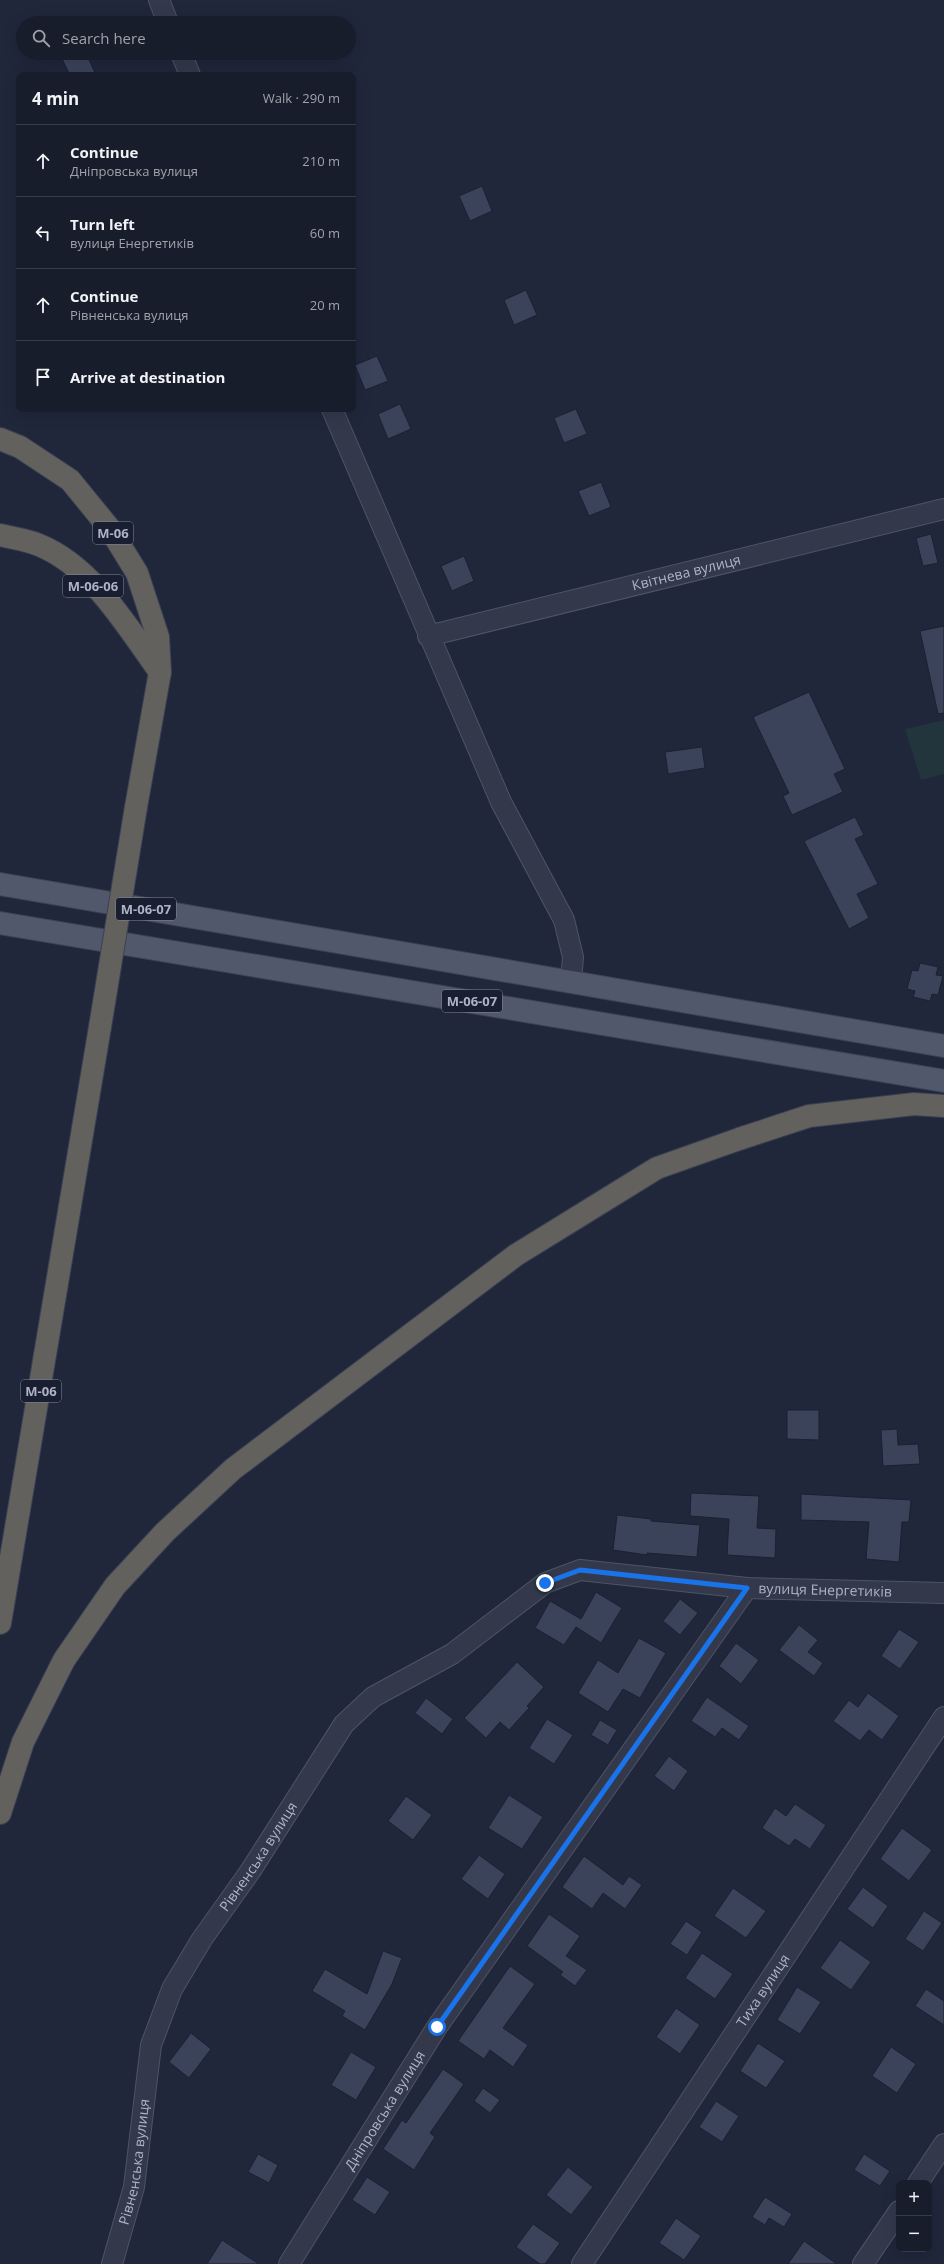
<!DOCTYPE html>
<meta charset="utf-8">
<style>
:root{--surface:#181d2c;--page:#252a38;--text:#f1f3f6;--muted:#9fa2a9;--line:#363b48}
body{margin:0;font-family:"Open Sans",sans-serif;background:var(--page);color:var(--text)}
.controls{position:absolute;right:12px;bottom:12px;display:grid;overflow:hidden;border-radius:8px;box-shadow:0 4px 16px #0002}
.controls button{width:36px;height:36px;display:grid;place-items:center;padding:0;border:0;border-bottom:1px solid var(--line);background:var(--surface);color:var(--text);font:20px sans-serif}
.stop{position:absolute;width:12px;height:12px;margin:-9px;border:3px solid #1a73e8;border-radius:50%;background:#fff}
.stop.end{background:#1a73e8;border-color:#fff;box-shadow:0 1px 4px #0008}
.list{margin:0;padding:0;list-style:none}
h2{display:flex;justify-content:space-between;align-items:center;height:52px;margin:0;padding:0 16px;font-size:17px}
h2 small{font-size:13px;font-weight:400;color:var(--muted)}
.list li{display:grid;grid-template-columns:26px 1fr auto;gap:12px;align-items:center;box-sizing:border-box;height:72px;padding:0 16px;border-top:1px solid var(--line)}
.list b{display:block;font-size:15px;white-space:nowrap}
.list p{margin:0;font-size:13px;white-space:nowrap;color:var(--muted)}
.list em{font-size:13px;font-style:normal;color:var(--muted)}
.icon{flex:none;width:22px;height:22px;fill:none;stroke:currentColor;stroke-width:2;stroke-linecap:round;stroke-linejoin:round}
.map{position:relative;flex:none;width:944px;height:2264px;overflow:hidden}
.search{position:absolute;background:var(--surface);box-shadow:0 4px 16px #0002;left:16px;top:16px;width:340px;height:44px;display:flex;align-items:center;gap:10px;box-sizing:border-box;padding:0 14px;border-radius:22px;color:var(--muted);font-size:15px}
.panel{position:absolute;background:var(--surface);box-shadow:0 4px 16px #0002;left:16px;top:72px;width:340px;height:340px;border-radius:8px}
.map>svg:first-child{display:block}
.green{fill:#22343c}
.building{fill:#3b435b;stroke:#1b2032}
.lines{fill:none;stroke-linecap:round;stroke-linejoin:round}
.minor-casing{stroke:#4e5466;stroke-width:22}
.primary-casing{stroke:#3d4254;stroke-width:24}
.trunk-casing{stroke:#3b4153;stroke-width:24}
.minor{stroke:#33394b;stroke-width:20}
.primary{stroke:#51586b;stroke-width:22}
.trunk{stroke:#62615e;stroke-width:22}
.trunk-bridge-casing{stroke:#3b4153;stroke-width:24;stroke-linecap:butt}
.trunk-bridge{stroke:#62615e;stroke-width:22}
.route{stroke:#1a73e8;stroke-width:5}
.labels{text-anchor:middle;stroke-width:3;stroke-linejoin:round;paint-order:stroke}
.shield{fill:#191e30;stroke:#81879a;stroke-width:1}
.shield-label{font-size:13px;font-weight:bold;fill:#aeb4c7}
.street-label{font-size:14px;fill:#aeb4c7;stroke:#191e30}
</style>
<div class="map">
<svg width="944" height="2264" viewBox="0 0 944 2264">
<rect width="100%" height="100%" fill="#20273b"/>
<path class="green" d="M 944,720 L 944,774 L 921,780 L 905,729 Z"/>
<g class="building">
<path d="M 75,53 L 86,53 L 96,75 L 70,75 L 62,59 Z"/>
<path d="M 482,186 L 492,211 L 470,221 L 459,196 Z"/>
<path d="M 526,290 L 537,315 L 514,325 L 504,300 Z"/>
<path d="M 377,356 L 388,381 L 365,390 L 355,365 Z"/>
<path d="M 400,404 L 411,429 L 388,439 L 378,414 Z"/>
<path d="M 576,409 L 587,434 L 564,443 L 554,418 Z"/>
<path d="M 601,482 L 611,507 L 589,516 L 578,491 Z"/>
<path d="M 931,534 L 938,563 L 923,566 L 916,538 Z"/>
<path d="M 464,556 L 474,581 L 452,591 L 441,566 Z"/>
<path d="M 944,626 L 944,713 L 938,714 L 920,631 Z"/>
<path d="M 809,692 L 845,769 L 834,774 L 843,792 L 792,815 L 783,796 L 789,793 L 753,717 Z"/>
<path d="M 702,747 L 705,768 L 668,774 L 665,752 Z"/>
<path d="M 855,817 L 864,835 L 855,839 L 878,884 L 857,894 L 869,918 L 849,929 L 804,841 Z"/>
<path d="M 920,963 L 938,967 L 936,975 L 943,976 L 938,995 L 932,994 L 930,1001 L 913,997 L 915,991 L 907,989 L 912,970 L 918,971 Z"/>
<path d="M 787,1410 L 819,1410 L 819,1440 L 787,1439 Z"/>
<path d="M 897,1429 L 898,1445 L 918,1444 L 920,1464 L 883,1466 L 881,1430 Z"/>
<path d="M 691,1493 L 759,1496 L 757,1528 L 776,1529 L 775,1558 L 727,1555 L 729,1519 L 690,1516 Z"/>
<path d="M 801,1494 L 911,1500 L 909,1522 L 902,1522 L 899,1562 L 866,1559 L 869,1522 L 801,1520 Z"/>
<path d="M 617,1515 L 651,1519 L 651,1521 L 700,1525 L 697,1557 L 647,1553 L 647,1555 L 613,1550 Z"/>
<path d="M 596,1592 L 622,1608 L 601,1643 L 576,1627 L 564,1645 L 535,1628 L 550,1601 L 581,1619 Z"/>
<path d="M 680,1599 L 698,1613 L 680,1635 L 663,1621 Z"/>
<path d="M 799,1625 L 818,1640 L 808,1652 L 823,1663 L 814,1676 L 779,1650 Z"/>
<path d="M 899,1629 L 919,1642 L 900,1669 L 881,1656 Z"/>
<path d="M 639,1638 L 666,1653 L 640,1698 L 623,1689 L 608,1712 L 578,1693 L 598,1660 L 618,1673 Z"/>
<path d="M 736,1643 L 759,1660 L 741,1684 L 719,1666 Z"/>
<path d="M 517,1662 L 544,1687 L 527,1706 L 529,1708 L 509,1730 L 500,1722 L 486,1738 L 464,1718 Z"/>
<path d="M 868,1693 L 899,1716 L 882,1740 L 869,1730 L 860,1741 L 833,1721 L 849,1700 L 858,1707 Z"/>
<path d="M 707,1697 L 749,1726 L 739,1740 L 722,1728 L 715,1737 L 691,1721 Z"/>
<path d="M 426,1698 L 453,1719 L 442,1734 L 415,1713 Z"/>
<path d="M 547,1719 L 573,1735 L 554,1764 L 529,1748 Z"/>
<path d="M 600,1720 L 617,1730 L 608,1745 L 591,1735 Z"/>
<path d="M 669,1756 L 688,1771 L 674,1791 L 654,1776 Z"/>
<path d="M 509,1795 L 543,1817 L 522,1849 L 488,1828 Z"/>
<path d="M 406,1796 L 432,1815 L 413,1840 L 388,1821 Z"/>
<path d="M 795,1804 L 826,1825 L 810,1849 L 795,1839 L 789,1846 L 762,1828 L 775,1808 L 786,1816 Z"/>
<path d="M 902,1828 L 932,1850 L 909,1881 L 880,1859 Z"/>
<path d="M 479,1855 L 505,1874 L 488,1899 L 461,1879 Z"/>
<path d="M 584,1856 L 623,1885 L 629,1876 L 642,1885 L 625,1909 L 603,1893 L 592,1909 L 562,1887 Z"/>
<path d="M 863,1887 L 888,1906 L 873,1928 L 847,1909 Z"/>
<path d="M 733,1888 L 766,1911 L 746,1938 L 714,1916 Z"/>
<path d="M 924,1911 L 942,1923 L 923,1951 L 905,1939 Z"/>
<path d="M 549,1914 L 580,1936 L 566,1956 L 587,1970 L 575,1986 L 560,1975 L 563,1972 L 527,1946 Z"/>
<path d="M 686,1921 L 702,1932 L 687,1955 L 670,1944 Z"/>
<path d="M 840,1940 L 871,1962 L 851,1990 L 820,1968 Z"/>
<path d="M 383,1951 L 402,1958 L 392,1984 L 365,2030 L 342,2016 L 345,2011 L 312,1991 L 325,1969 L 367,1994 Z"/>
<path d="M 702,1953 L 733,1974 L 715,1999 L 685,1978 Z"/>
<path d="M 510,1966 L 535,1984 L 503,2028 L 528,2045 L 513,2067 L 490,2050 L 484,2059 L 458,2041 Z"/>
<path d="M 797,1987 L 821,2002 L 800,2034 L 777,2020 Z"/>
<path d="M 926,1989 L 944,2001 L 944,2025 L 915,2006 Z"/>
<path d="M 676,2008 L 700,2025 L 680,2054 L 656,2037 Z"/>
<path d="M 191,2033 L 211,2049 L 189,2078 L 169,2062 Z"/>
<path d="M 758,2043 L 785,2061 L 766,2088 L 740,2071 Z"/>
<path d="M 891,2047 L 916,2064 L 897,2093 L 872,2076 Z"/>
<path d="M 351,2052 L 376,2067 L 356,2100 L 331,2085 Z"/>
<path d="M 443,2069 L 464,2084 L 430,2133 L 435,2137 L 414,2170 L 383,2149 L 402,2120 L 406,2123 Z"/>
<path d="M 483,2088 L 500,2100 L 490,2113 L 474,2101 Z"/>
<path d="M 716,2101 L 739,2116 L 722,2142 L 699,2127 Z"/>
<path d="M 258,2154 L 278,2165 L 269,2183 L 248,2172 Z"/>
<path d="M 864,2154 L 890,2171 L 880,2186 L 854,2170 Z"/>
<path d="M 568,2167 L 593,2187 L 571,2215 L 546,2195 Z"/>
<path d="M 367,2177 L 390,2192 L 375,2215 L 352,2200 Z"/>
<path d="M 765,2197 L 792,2214 L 784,2227 L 769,2218 L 765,2225 L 752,2217 Z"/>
<path d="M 676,2218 L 701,2236 L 684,2260 L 659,2243 Z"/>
<path d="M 533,2224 L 560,2243 L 545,2264 L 540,2264 L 516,2247 Z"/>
<path d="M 222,2240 L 259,2264 L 207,2264 Z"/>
<path d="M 804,2241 L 837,2264 L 788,2264 Z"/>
</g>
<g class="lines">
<defs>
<g id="minor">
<path d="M 159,0 L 168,23"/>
<path d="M 181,53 L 190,75"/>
<path d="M 332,409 L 501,802 L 564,920 L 573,957 L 571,981"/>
<path id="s1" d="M 428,636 L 944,509"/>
<path d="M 918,2183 L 944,2144"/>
<path id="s2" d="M 112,2264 L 134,2187 L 151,2045 L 172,1989 L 202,1939 L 251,1870 L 344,1724 L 373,1697 L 452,1654 L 545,1583 L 580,1570 L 747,1588 L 944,1593"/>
<path id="s3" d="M 289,2264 L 437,2027 L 747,1588"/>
<path id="s4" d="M 582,2264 L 944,1717"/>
<path d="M 863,2264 L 899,2211"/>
</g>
<g id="primary">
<path d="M 0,884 L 944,1046"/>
<path d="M 0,923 L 944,1081"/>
</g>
<g id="trunk">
<path d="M 0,439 L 20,447 L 70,480 L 110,529 L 137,573 L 158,637 L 160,672 L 136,807"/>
<path d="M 0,535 C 12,538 27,540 39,545 C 93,567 127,627 160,672"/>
<path d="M 0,1623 L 100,1027"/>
<path d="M 0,1813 L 23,1742 L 64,1660 L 115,1586 L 165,1532 L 233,1469 L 516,1255 L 657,1168 L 739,1139 L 809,1116 L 914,1104 L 944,1106"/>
</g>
</defs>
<use href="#minor" class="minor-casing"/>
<use href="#primary" class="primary-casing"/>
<use href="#trunk" class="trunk-casing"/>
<use href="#minor" class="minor"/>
<use href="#primary" class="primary"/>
<use href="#trunk" class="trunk"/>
<defs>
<path id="trunk-bridge" d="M 100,1027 L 136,807"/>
</defs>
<use href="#trunk-bridge" class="trunk-bridge-casing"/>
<use href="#trunk-bridge" class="trunk-bridge"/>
</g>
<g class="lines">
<path class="route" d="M 437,2027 L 747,1588 L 580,1570 L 545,1583"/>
</g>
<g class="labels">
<g class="shield">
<rect x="93" y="522" width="40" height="22" rx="3"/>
<rect x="63" y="575" width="60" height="22" rx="3"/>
<rect x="116" y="898" width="60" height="22" rx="3"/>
<rect x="442" y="990" width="60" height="22" rx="3"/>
<rect x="21" y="1380" width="40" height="22" rx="3"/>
</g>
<g class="shield-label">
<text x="113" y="538">М-06</text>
<text x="93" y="591">М-06-06</text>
<text x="146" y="914">М-06-07</text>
<text x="472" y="1006">М-06-07</text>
<text x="41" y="1396">М-06</text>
</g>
<g class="street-label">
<text dy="5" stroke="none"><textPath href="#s1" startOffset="266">Квітнева вулиця</textPath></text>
<text dy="5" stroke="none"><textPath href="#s2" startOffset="1129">вулиця Енергетиків</textPath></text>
<text dy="5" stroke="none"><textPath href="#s2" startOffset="441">Рівненська вулиця</textPath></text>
<text dy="5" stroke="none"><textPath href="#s4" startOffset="328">Тиха вулиця</textPath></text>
<text dy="5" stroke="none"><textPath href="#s3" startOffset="181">Дніпровська вулиця</textPath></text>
<text dy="5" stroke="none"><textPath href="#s2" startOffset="105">Рівненська вулиця</textPath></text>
</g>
</g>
</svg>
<div class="controls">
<button>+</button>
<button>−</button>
</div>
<div class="stop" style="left:437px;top:2027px"></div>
<div class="stop end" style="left:545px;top:1583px"></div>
<div class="search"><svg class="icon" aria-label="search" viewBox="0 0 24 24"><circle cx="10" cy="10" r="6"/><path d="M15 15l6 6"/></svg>Search here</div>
<section class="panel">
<h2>4 min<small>Walk · 290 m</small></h2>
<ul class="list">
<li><svg class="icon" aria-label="ahead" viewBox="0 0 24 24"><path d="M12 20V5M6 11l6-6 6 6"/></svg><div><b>Continue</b><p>Дніпровська вулиця</p></div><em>210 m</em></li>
<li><svg class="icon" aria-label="left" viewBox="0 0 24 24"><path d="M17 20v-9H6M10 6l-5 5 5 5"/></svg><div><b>Turn left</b><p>вулиця Енергетиків</p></div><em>60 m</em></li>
<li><svg class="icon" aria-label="ahead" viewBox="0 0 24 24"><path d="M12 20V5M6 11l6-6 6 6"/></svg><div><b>Continue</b><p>Рівненська вулиця</p></div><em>20 m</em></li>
<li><svg class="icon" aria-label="arrive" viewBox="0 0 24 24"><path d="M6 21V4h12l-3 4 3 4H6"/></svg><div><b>Arrive at destination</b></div></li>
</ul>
</section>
</div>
